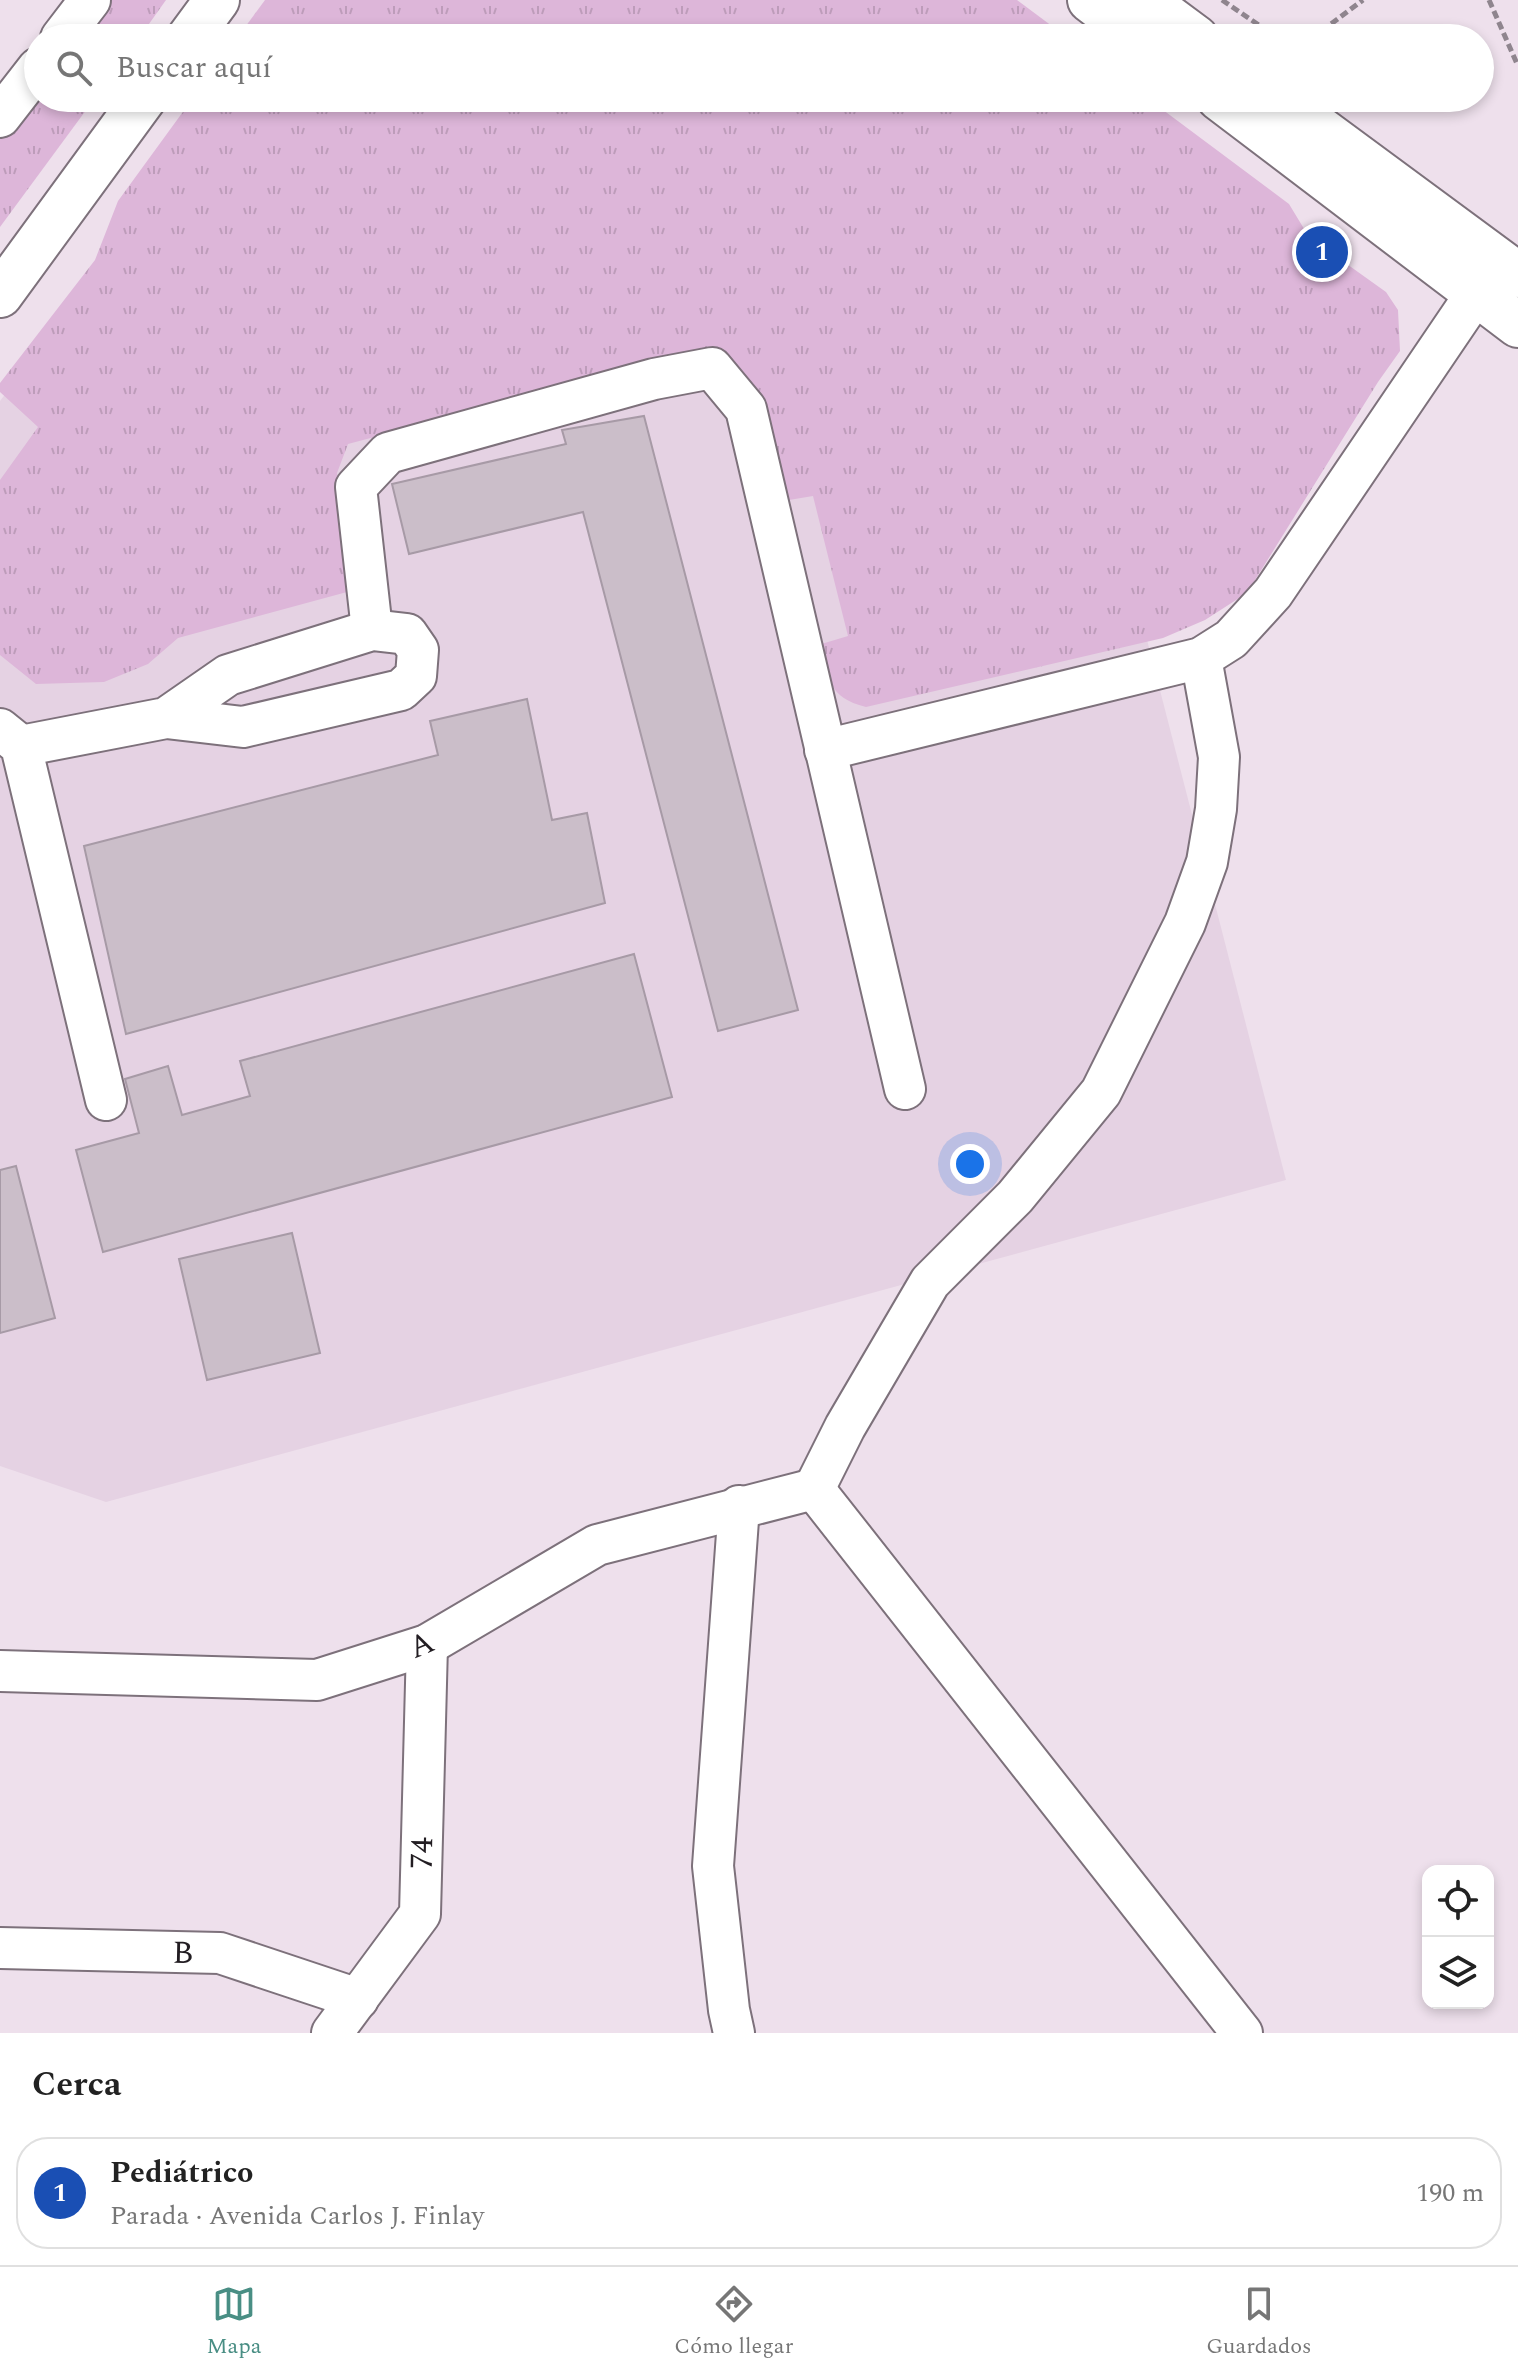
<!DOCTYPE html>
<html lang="es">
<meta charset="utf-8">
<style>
:root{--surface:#fff;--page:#f6f6f6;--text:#222;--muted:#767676;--line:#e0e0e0;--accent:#498e84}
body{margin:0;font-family:Spectral,serif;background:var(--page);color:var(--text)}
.controls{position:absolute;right:24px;bottom:24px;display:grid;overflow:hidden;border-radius:16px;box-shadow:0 4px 12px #0003}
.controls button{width:72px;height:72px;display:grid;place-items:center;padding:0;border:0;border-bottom:2px solid var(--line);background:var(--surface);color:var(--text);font:40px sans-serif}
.you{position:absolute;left:970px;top:1164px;width:28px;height:28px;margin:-20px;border:6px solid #fff;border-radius:50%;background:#1a73e8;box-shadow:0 0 0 12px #1a73e833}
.badge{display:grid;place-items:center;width:52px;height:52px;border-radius:50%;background:var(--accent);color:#fff;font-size:26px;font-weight:700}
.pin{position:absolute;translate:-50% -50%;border:4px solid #fff;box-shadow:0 2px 8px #0006}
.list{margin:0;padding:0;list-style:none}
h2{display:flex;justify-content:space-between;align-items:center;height:104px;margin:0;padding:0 32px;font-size:34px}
h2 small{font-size:26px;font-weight:400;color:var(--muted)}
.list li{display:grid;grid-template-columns:52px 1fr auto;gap:24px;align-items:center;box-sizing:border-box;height:112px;margin:0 16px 16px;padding:0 16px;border:2px solid var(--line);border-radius:32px}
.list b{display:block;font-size:30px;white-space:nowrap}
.list p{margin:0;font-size:26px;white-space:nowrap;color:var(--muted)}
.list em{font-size:26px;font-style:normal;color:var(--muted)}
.icon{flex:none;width:44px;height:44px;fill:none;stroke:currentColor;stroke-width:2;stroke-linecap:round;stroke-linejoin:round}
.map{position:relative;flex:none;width:1518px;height:2033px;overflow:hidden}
.search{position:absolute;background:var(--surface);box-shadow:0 4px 12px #0003;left:24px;right:24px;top:24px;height:88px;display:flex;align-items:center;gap:20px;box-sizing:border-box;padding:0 28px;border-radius:44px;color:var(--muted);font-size:30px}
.sheet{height:232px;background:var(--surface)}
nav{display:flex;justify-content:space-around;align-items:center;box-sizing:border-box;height:112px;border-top:2px solid var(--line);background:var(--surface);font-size:22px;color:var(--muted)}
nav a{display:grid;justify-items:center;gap:4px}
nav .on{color:var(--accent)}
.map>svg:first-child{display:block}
.built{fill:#e5d2e3}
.grass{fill:url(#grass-tufts)}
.building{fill:#cbbec9;stroke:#a79aa6;stroke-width:2}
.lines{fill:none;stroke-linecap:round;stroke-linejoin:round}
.minor-casing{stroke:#7d717b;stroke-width:44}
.major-casing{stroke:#7d717b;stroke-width:48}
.highway-casing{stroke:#7d717b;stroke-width:48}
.path{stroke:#8f858e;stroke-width:5;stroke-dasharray:8 4;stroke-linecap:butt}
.minor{stroke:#fff;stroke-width:40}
.major{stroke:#fff;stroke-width:44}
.highway{stroke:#fff;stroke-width:44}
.labels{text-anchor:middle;stroke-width:8;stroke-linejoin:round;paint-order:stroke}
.street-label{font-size:32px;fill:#221d22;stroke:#fff}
</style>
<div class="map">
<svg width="1518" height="2033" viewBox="0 0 1518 2033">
<defs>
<pattern id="grass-tufts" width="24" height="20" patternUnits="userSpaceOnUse" patternTransform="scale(2)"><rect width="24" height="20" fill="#ddb6d9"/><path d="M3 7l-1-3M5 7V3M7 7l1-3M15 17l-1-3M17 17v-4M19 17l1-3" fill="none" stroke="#bd9cba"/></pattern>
</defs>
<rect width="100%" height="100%" fill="#eee0ec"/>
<path class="built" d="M 232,98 L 1037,212 L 1286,1180 L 106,1502 L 0,1466 L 0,401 Z"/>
<g class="grass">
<path d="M 101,0 L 166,0 L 139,38 L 71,38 Z"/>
<path d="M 265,0 L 1017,0 L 1068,38 L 237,38 Z"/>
<path d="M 38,98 L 95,98 L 0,227 L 0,125 Z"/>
<path d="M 193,98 L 1147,98 L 1289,204 L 1309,237 L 1386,292 L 1398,310 L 1400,351 L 1378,382 L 1247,593 L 1205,620 L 1163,638 L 866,707 C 827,697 831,680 818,645 L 848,636 L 813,496 L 789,500 L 759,397 L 742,370 L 710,348 L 348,444 L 337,473 L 347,592 L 178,638 L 148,664 L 104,682 L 36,684 L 0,655 L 0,480 L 38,427 L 0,392 L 0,383 L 95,260 L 118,201 Z"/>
</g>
<g class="building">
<path d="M 644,416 L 798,1010 L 718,1031 L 583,512 L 409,554 L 392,484 L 566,444 L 562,430 Z"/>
<path d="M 527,699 L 552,820 L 587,813 L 605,903 L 126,1034 L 84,846 L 438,755 L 430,721 Z"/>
<path d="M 634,954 L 672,1097 L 103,1252 L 76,1150 L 139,1133 L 125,1079 L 168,1066 L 182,1115 L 250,1096 L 240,1061 Z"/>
<path d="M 16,1166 L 55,1318 L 0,1333 L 0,1170 Z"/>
<path d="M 292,1233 L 320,1353 L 207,1380 L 179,1259 Z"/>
</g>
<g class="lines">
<defs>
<g id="minor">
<path d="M 61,38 L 90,0"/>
<path d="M 0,117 L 38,68"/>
<path d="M 372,630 L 356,487 L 388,453 L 654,379 L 712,368 L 746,409 L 905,1089"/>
<path d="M 0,729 L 21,746 L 106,1100"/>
<path d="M 21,746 L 166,718 L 243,727 L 401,690 L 416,676 L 418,650 L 407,634 L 372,630 L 228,675 L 166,718"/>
<path d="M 825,750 L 1201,658 L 1231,639 L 1273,593 L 1494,267"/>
<path d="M 814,1489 L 845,1427 L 930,1282 L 1015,1197 L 1101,1092 L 1185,923 L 1207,862 L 1216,809 L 1219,757 L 1201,658"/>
<path d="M 814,1489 L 1242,2033"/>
<path d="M 0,1671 L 317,1680 L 427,1645 L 597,1545 L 814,1489"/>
<path d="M 0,1948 L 220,1953 L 358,1999"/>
<path d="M 332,2033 L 420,1914 L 427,1645"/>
<path d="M 734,2033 L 729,2010 L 713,1866 L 739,1506"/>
</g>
<g id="major">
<path d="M 1090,0 L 1140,38"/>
<path d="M 1145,0 L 1196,38"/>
<path d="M 1219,98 L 1518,325"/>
<path d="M 1278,98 L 1518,275"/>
</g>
<g id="highway">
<path d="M 189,38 L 217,0"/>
<path d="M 0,295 L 144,98"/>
</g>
</defs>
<use href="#minor" class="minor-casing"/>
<use href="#major" class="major-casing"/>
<use href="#highway" class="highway-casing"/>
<g class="path">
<path d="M 1222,0 L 1278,38"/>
<path d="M 1489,0 L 1518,66"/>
<path d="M 1312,38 L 1363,0"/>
</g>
<use href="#minor" class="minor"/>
<use href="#major" class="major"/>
<use href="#highway" class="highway"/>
</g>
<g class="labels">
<g class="street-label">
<text transform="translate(421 1644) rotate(-23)" y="11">A</text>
<text transform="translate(421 1853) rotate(-89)" y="11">74</text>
<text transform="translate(183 1952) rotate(1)" y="11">B</text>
</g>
</g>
</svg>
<div class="controls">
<button><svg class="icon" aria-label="locate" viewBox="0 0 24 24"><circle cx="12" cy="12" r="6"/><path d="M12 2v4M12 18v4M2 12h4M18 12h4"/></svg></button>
<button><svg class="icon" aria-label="layers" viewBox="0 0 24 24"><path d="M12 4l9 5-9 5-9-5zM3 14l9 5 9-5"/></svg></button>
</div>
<div class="you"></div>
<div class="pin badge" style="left:1322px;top:252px;background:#1a4fb4">1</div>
<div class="search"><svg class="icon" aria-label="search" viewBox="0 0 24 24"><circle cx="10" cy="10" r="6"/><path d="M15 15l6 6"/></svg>Buscar aquí</div>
</div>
<section class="sheet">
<h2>Cerca<small></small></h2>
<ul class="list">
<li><span class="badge" style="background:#1a4fb4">1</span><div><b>Pediátrico</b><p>Parada · Avenida Carlos J. Finlay</p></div><em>190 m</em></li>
</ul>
</section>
<nav>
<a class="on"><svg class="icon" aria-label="map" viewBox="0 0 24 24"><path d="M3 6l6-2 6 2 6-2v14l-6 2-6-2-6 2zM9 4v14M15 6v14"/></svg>Mapa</a>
<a><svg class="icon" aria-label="directions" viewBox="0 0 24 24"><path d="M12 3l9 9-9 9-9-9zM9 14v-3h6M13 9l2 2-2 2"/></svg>Cómo llegar</a>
<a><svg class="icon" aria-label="saved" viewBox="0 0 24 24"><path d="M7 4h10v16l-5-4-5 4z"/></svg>Guardados</a>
</nav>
